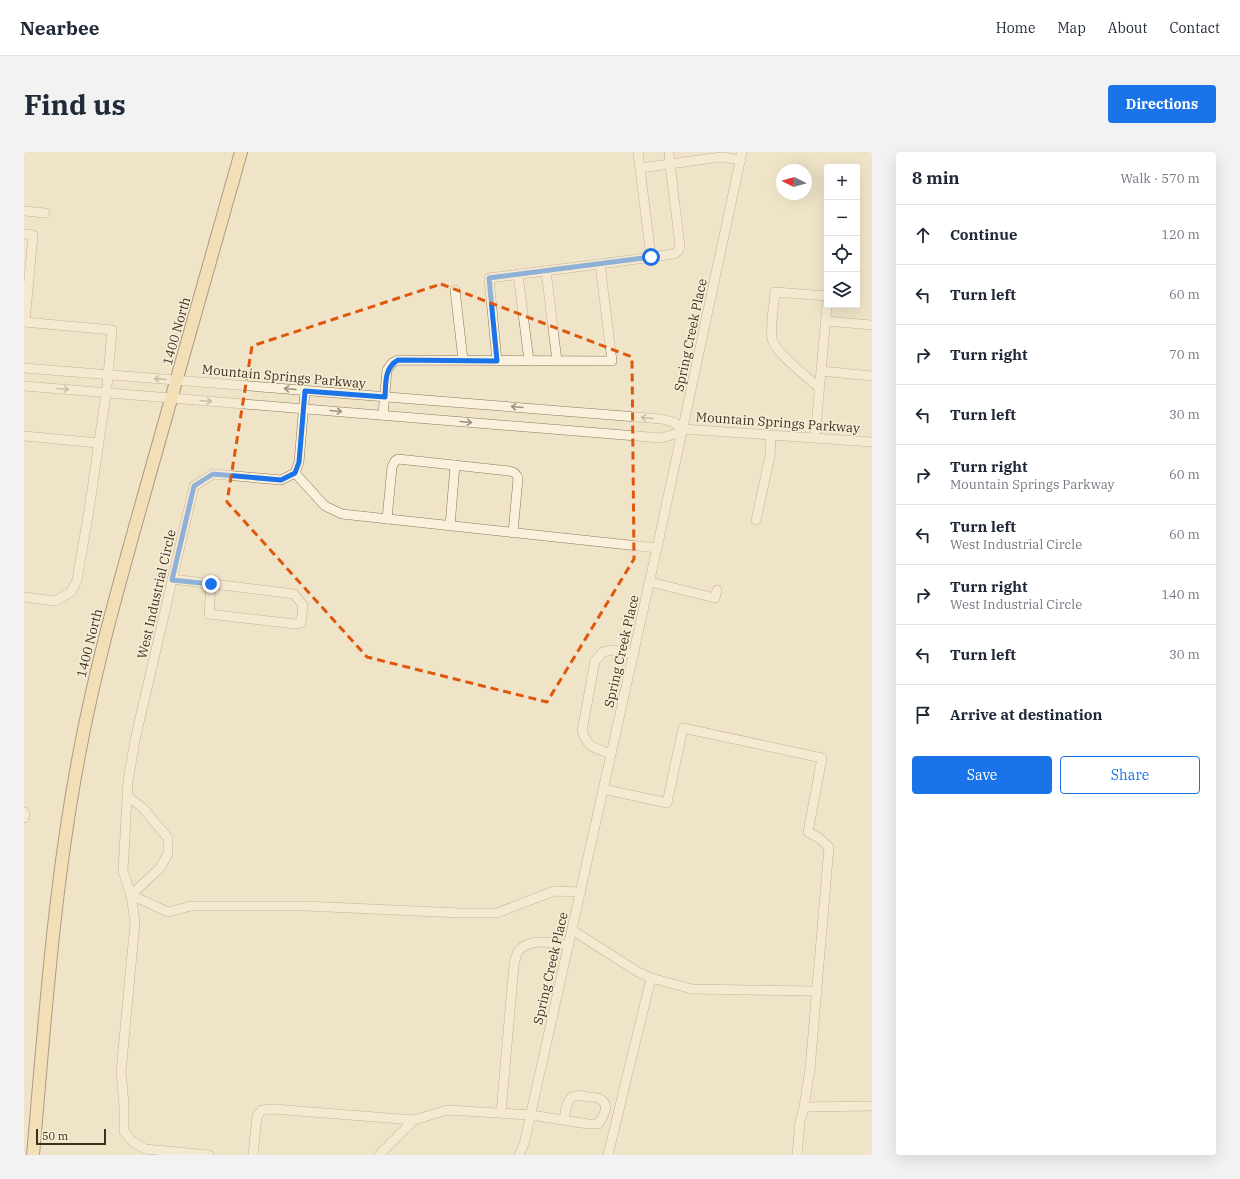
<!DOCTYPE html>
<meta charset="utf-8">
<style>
:root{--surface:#fff;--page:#f2f2f3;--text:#1f2937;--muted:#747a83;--line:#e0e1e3;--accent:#1a73e8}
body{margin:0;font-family:"IBM Plex Serif",serif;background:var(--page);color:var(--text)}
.controls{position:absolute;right:12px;top:12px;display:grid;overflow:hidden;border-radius:4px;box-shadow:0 4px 16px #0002}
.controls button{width:36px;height:36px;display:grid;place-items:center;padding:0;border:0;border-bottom:1px solid var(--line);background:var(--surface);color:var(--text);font:20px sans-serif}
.compass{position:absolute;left:752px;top:12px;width:36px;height:36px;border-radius:50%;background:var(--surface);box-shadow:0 4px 16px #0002;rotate:275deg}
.scale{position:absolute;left:12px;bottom:10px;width:70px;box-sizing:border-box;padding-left:4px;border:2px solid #3d2e20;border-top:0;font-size:11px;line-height:14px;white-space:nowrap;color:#3d2e20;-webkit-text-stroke:3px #f7eed8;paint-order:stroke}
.stop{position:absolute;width:12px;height:12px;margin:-9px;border:3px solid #1a73e8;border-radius:50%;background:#fff}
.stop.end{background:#1a73e8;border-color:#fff;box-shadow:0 1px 4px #0008}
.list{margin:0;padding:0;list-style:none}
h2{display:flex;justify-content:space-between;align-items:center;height:52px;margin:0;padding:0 16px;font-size:17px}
h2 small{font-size:13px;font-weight:400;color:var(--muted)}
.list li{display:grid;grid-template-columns:26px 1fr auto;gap:12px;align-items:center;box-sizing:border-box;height:60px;padding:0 16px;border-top:1px solid var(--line)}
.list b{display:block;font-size:15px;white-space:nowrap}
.list p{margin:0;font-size:13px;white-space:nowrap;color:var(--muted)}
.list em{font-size:13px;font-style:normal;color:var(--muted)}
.actions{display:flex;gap:8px;padding:12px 16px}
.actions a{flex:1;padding:9px 0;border:1px solid var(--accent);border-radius:4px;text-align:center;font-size:14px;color:var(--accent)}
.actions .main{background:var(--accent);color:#fff}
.icon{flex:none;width:22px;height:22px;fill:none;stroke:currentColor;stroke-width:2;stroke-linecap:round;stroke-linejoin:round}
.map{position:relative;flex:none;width:848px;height:1003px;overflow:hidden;border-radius:4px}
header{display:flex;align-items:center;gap:24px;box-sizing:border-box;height:56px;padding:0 20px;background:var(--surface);border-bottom:1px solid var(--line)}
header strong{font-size:19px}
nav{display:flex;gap:22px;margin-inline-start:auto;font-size:14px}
.intro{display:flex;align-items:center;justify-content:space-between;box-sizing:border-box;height:96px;padding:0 24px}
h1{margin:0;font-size:28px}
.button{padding:10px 18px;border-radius:4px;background:var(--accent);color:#fff;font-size:14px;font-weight:700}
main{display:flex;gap:24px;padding:0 24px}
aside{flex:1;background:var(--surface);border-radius:4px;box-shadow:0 4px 16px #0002}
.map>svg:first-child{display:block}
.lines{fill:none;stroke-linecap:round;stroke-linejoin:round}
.minor-casing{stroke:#8d765c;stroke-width:10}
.major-casing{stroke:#5b4430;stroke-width:14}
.minor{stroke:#faf1dc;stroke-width:9}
.major{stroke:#f3d9a0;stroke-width:12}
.oneway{stroke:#9c907e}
.route{stroke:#1a73e8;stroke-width:5}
.marked{fill:none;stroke:#df570d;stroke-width:3;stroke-dasharray:8 5;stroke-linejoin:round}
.labels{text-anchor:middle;stroke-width:3;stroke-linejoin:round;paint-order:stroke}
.street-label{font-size:13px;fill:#3d2e20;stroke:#f7eed8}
</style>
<header>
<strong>Nearbee</strong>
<nav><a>Home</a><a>Map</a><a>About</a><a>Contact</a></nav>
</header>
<div class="intro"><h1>Find us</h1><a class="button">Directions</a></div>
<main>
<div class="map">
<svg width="848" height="1003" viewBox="0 0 848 1003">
<rect width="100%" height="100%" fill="#f0e4c8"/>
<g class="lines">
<defs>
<g id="minor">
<path d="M 614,0 L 627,105"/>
<path d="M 616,16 L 646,12 L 645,0"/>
<path d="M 0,59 L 21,61"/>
<path d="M 0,82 L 9,83 L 1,170"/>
<path d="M 576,112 L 650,102 L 654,99 L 656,94 L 646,12 L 697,5 L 717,8"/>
<path d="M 522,119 L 533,209"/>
<path d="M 494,122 L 505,209"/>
<path d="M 431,138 L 439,208"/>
<path d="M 802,169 L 848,173"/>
<path d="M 0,170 L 88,178 L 83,235 L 65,358 L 53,428 L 47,440 L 31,449 L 0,445"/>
<path d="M 0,216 L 638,267 L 649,270 L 659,277 L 848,290"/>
<path d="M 797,219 L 803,153"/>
<path d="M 0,234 L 637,286 L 651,282 L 659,277"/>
<path d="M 795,236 C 784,225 751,201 748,187 C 746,178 750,150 751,140 L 803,144"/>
<path d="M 359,263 L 363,218 L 368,211 L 374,208 C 445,208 517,209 588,209 L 576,112 L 465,126 L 473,209"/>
<path d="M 0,284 L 74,291"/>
<path d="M 791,286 L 797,219 L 848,224"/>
<path d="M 271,321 L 301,354 L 318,362 L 633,396"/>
<path d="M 363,367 L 368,315 L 371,309 L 374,307 L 485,319 C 491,320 493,322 494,327 L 489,381"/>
<path d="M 732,368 L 746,304 L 747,283"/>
<path d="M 426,374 L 431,313"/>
<path d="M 148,427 L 270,442 L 279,453 L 277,471 L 270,472 L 185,462 L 187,432"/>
<path d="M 626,430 L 691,446 L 693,438"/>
<path d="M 587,602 C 571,596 564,596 558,579 L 571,509 L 579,500 L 588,498 L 610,502"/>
<path d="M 579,637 L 643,651 L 659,576 L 798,606 L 784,680 L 795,686 L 805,695 L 786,917 L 780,955 L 776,969 L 773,1003"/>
<path d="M 103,644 L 119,656 L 144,686 L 144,702 L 136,716 L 107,743"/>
<path d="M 0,660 L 1,661 L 0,666"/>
<path d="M 107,743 L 144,760 L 167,754 L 282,754 L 436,761 L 473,761 L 530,739 L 557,740"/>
<path d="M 548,778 L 614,820 L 627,826 L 668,837 L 792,839"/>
<path d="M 780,955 L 848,954"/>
<path d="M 477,961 L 490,813 C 491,809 492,802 495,798 C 508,785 529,791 545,793"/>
<path d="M 185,1003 L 121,997 L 109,990 L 100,980 L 100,953 L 97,920 L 111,770 L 107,743 L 99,719 L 104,629 L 111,588 L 170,334 L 189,322 L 257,328 L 271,321 L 275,310 L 281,239"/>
<path d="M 229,1003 L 233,964 L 238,958 L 249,957 L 390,968"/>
<path d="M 355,1003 L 390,968 L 423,958 L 507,963 L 564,972 L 574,972 C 579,965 587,953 576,947 C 573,945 567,945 564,945 C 559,944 553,942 548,945 C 542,949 541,962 540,968"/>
<path d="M 495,1003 L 500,992 L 633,396 L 718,0"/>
<path d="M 584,1003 L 627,826"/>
</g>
<path id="major" d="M 9,1003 C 21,868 30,732 56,598 C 74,503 101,411 127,318 C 157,212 187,106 217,0"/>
</defs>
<use href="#minor" class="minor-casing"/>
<use href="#major" class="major-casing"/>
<use href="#minor" class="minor"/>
<use href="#major" class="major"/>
</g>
<defs><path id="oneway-shaft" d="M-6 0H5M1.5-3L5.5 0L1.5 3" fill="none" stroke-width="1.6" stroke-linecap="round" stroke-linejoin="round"/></defs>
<g class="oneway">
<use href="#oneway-shaft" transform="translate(136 227) rotate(-176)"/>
<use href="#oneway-shaft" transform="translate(39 237) rotate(5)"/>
<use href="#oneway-shaft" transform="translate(266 237) rotate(-175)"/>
<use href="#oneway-shaft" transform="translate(182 249) rotate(5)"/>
<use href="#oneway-shaft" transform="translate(493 255) rotate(-175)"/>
<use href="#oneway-shaft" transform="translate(312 259) rotate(5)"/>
<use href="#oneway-shaft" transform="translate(623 266) rotate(-175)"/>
<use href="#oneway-shaft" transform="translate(442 270) rotate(5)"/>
</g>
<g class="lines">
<path class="route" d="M 187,432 L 148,428 L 170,334 L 189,322 L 257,328 L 271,321 L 275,310 L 281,239 L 361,245 C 362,231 360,216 374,208 L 473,209 L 465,126 L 627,105"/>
</g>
<path d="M0 0H848V1003H0ZM 417,132 L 608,205 L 610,407 L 523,550 L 343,505 L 203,350 L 228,194 Z" fill="#f0e4c8" fill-opacity=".55" fill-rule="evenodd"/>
<path class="marked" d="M 417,132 L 608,205 L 610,407 L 523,550 L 343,505 L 203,350 L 228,194 Z"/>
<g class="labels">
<g class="street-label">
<text transform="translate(152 179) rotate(-74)" y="5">1400 North</text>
<text transform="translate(666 183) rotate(-78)" y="5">Spring Creek Place</text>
<text transform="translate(260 224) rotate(5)" y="5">Mountain Springs Parkway</text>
<text transform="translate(754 270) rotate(4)" y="5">Mountain Springs Parkway</text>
<text transform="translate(132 442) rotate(-77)" y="5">West Industrial Circle</text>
<text transform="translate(65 491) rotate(-76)" y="5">1400 North</text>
<text transform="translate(597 499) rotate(-77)" y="5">Spring Creek Place</text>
<text transform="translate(526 816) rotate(-77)" y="5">Spring Creek Place</text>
</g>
</g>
</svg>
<div class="controls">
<button>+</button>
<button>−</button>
<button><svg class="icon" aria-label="locate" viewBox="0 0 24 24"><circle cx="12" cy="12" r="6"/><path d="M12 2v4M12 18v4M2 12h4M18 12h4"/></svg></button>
<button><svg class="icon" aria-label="layers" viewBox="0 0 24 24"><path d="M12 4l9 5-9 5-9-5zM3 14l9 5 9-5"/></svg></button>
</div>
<svg class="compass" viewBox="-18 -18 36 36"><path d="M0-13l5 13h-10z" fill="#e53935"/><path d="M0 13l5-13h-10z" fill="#747a83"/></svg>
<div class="scale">50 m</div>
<div class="stop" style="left:627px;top:105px"></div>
<div class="stop end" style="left:187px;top:432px"></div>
</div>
<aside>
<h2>8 min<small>Walk · 570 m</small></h2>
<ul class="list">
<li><svg class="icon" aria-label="ahead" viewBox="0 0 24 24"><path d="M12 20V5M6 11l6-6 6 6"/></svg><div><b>Continue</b></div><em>120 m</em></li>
<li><svg class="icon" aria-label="left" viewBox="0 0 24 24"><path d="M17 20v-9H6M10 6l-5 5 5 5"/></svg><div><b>Turn left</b></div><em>60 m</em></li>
<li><svg class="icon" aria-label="right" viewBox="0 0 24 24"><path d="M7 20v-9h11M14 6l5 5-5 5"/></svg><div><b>Turn right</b></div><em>70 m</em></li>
<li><svg class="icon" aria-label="left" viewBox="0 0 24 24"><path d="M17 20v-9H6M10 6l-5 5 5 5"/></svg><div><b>Turn left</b></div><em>30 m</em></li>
<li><svg class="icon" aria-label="right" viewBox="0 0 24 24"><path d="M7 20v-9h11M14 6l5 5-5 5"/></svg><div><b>Turn right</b><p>Mountain Springs Parkway</p></div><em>60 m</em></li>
<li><svg class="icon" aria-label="left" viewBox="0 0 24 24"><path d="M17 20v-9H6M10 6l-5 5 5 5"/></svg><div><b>Turn left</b><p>West Industrial Circle</p></div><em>60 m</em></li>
<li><svg class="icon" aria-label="right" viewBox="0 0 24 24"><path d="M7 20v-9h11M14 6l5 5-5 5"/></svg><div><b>Turn right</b><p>West Industrial Circle</p></div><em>140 m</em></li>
<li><svg class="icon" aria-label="left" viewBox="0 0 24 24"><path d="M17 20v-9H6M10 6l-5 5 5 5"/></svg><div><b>Turn left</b></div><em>30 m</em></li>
<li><svg class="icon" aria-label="arrive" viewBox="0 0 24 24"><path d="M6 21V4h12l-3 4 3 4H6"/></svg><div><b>Arrive at destination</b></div></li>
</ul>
<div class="actions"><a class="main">Save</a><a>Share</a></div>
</aside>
</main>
